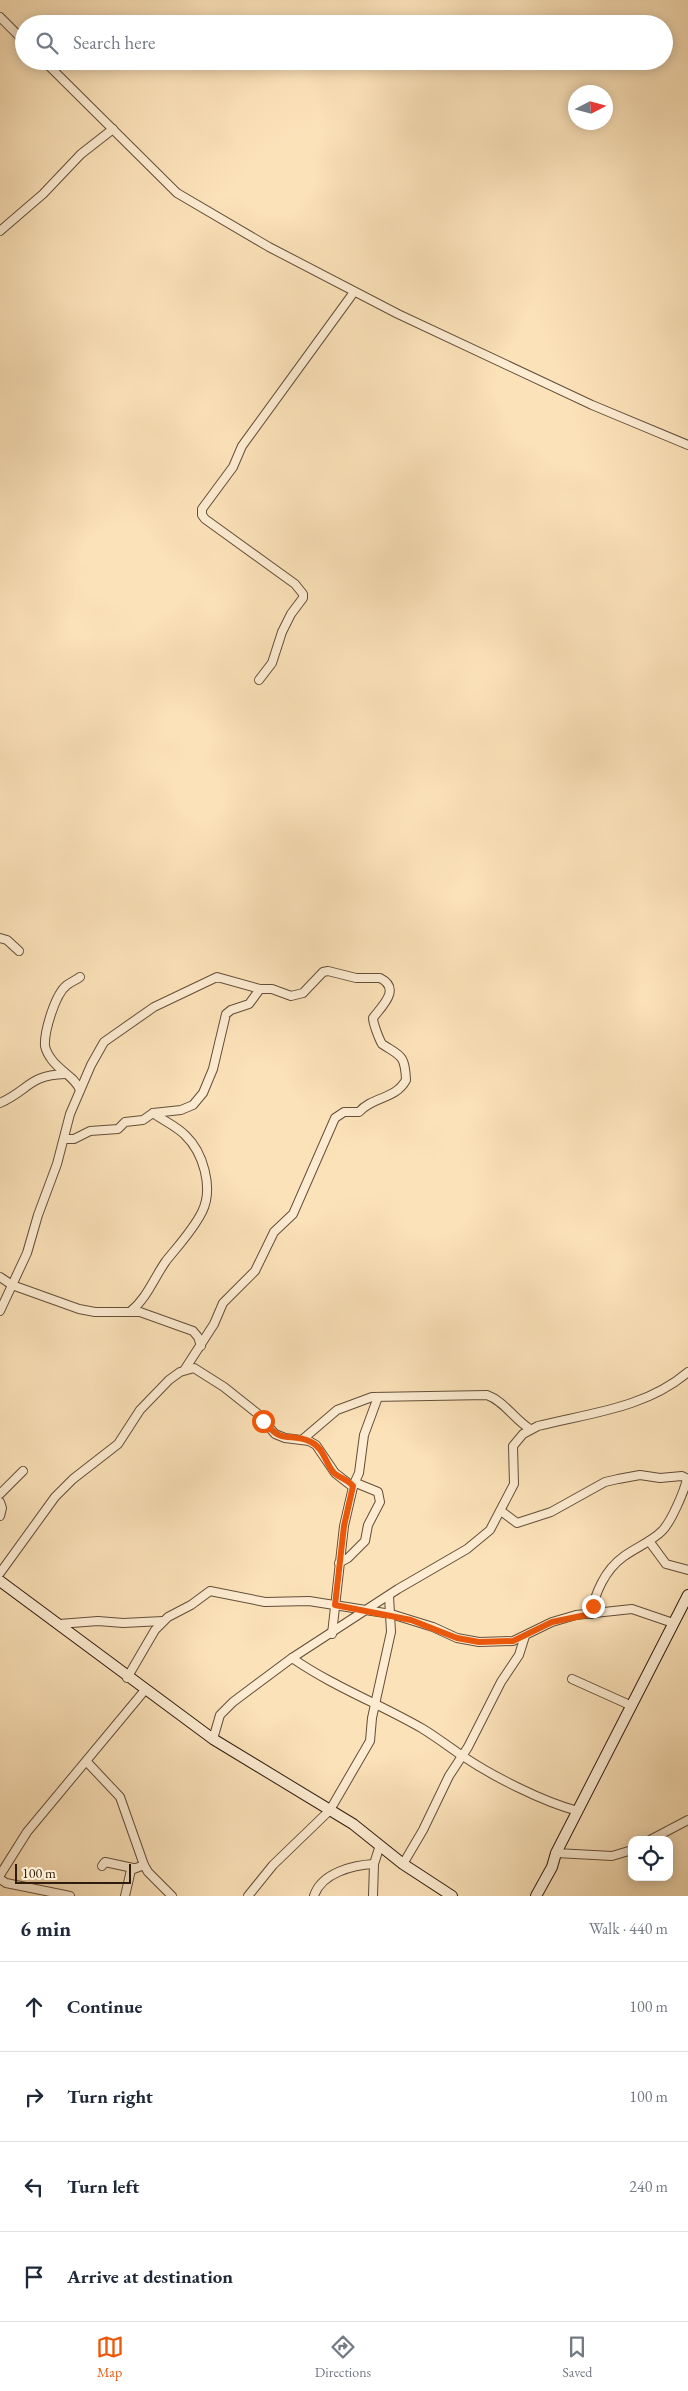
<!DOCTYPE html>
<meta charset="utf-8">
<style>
:root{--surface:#fff;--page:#f2f2f3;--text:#1f2937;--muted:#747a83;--line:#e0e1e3;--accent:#ea580c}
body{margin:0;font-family:"EB Garamond",serif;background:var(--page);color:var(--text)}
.controls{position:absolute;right:15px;bottom:15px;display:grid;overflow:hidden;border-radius:10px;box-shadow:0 2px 12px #0003}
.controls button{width:45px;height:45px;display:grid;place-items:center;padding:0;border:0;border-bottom:1px solid var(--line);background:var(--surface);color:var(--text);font:25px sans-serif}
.compass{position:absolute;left:568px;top:85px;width:45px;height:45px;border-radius:50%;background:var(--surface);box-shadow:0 2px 12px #0003;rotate:84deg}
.scale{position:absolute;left:15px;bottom:12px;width:116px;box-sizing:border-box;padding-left:5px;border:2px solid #301c0d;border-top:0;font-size:14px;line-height:18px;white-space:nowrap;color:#301c0d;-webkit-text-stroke:4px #fdecd2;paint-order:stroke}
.stop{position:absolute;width:15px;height:15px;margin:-11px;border:4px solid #ea580c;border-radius:50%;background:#fff}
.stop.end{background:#ea580c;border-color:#fff;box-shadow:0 1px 5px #0008}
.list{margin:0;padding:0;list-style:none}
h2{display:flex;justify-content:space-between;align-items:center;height:65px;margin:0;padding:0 20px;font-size:21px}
h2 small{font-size:16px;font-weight:400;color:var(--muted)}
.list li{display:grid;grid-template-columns:32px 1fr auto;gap:15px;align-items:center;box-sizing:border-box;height:90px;padding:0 20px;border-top:1px solid var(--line)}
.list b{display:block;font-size:19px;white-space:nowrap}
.list em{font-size:16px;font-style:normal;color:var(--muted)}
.icon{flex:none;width:28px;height:28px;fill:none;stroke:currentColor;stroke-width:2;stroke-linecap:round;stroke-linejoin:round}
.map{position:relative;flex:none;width:688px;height:1896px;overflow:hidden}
.search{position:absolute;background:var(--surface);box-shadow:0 2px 12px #0003;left:15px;right:15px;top:15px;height:55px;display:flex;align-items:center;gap:12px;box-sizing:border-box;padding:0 18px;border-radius:28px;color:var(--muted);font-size:19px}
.sheet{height:425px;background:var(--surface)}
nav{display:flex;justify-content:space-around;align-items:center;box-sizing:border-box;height:70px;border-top:1px solid var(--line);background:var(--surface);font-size:14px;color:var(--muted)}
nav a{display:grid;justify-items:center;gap:2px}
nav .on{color:var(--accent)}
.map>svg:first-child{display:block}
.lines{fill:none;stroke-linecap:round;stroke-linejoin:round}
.street-casing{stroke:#634e38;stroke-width:10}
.secondary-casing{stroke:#301c0d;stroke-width:12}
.street{stroke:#fdecd2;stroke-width:8}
.secondary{stroke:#fdecd2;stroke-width:10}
.route{stroke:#ea580c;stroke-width:6}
</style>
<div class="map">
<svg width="688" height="1896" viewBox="0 0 688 1896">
<rect width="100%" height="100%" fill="#fce2b9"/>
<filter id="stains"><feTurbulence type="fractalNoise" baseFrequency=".004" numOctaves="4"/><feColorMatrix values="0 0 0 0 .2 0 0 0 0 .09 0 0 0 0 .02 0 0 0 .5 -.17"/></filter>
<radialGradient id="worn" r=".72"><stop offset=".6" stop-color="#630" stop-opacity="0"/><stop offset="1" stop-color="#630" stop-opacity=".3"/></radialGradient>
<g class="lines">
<defs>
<g id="street">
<path d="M 0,17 L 24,41"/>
<path d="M 44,61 L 177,193 L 269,247 L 398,314 L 592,405 L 688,445"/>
<path d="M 0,231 L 43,194 L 81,154 L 113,129"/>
<path d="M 259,680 L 272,663 L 282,632 L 291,614 L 303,598 L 303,594 L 295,584 L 205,519 L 202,515 L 202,509 L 233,467 L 242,446 L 354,292"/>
<path d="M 0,938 L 7,940 L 19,951"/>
<path d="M 80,1090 C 75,1077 61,1072 52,1060 C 49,1056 46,1051 45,1046 C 44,1032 55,994 67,985 C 71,982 76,980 80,977"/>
<path d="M 0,1103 C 29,1090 29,1075 65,1074"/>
<path d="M 65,1139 L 74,1139 L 90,1131 L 118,1129 L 125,1122 L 143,1120 L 153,1113 L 181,1110 L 193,1105 L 203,1093 L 213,1069 L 226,1014 L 231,1010 L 249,1004 L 260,989"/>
<path d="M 0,1277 L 12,1285 L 79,1309 L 95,1312 L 140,1312 L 193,1331 L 198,1337 L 201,1346"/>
<path d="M 0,1311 L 27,1253 L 38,1215 L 57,1164 L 70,1114 L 91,1065 L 104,1042 L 154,1007 L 217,977 L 260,989 L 272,989 L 291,996 L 303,993 L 323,972 L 328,971 L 356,978 L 380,978 C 402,989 381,1007 373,1018 C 373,1023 379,1039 382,1044 C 400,1056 405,1054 406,1080 C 395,1100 373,1096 359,1112 L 344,1112 L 335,1118 L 293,1214 L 274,1232 L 255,1271 L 223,1303 L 214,1324 L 185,1369"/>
<path d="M 131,1311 C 147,1298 154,1278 166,1261 C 178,1246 193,1230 202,1212 C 214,1188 203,1152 185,1135 C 176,1126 164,1121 153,1113"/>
<path d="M 303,1439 L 337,1410 L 372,1397 L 487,1395 C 504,1401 515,1420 530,1429"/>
<path d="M 353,1486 L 359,1473 L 364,1435 L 378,1397"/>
<path d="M 0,1494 L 23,1471"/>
<path d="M 0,1502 L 2,1508 L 0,1516"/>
<path d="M 501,1511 L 517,1523 L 551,1512 L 605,1482 L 618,1479 L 640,1475 L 660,1478 L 682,1476 L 688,1479"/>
<path d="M 649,1541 L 666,1564 L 688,1570"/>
<path d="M 339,1563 L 348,1558 L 365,1541 L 368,1525 L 380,1502 L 378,1492 L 356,1483"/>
<path d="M 0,1573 L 55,1497 L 73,1479 L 118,1444 L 140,1410 L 169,1380 L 180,1372 L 194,1368 L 224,1387 L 258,1414 L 275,1434 L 285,1438 L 309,1441 L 316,1445 L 335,1473 L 353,1487 L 344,1526 L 332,1634"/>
<path d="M 591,1614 C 595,1593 605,1570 623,1557 C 635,1548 651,1542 662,1531 C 671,1522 684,1492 687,1479"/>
<path d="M 59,1624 L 98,1621 L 123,1623 L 163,1621"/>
<path d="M 292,1658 C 334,1687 380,1704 423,1729 C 436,1737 448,1746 461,1755 C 492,1776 543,1802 578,1811"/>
<path d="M 127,1678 L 155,1630 L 168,1617 L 191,1605 L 210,1591 L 265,1602 L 309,1601 L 391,1614 L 433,1627 L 457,1638 L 479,1642 L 513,1641 L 552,1622 L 576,1615 L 632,1609 L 673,1623"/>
<path d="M 572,1679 L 632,1706"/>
<path d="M 213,1739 L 220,1715 L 233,1702 L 292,1658 L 398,1589 L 467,1549 L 490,1530 L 514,1484 L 513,1446 L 523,1434 L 538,1426 C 590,1413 646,1408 688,1372"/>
<path d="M 87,1762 L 120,1797 L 144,1865 L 148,1872 L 172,1896"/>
<path d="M 650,1840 L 688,1820"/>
<path d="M 556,1853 L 612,1856 L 632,1850"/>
<path d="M 403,1864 L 423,1830 L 449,1776 L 468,1747 L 501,1682 L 519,1655 L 525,1636"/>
<path d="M 102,1866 L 105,1862 L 133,1868"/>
<path d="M 0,1875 L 27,1832 L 145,1690"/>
<path d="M 0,1879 L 6,1883 L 70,1896"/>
<path d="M 125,1896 L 131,1870 L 144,1865"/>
<path d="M 248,1896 L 273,1865 L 330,1810 L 370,1741 L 372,1718 L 391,1632 L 389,1596"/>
<path d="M 314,1896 C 321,1873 353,1865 374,1864"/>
<path d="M 373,1896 L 374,1864 L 380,1845"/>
</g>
<g id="secondary">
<path d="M 0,1581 L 213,1739 L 353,1824 L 403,1864 L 452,1896"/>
<path d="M 536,1896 L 552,1867 L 556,1853 L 688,1595"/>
</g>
</defs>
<use href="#street" class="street-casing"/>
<use href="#secondary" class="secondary-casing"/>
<use href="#street" class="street"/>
<use href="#secondary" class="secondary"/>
</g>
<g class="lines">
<path class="route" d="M 263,1421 C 285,1447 289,1431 311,1442 C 324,1448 325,1463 334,1473 C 340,1478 348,1480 353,1486 L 344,1526 L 335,1605 L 411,1620 L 457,1638 L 479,1642 L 513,1641 L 552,1622 L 591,1614 L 593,1606"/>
</g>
<rect width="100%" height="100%" filter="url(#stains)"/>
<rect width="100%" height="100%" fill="url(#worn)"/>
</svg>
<div class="controls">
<button><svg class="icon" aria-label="locate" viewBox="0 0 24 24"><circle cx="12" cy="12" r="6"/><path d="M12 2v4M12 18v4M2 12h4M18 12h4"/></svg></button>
</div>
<svg class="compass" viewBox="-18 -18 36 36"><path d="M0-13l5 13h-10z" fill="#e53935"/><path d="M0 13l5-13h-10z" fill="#747a83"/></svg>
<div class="scale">100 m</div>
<div class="stop" style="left:263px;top:1421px"></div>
<div class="stop end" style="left:593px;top:1606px"></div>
<div class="search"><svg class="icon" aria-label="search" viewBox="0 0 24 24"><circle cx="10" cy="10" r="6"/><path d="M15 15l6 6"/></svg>Search here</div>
</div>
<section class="sheet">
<h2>6 min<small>Walk · 440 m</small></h2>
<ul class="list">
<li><svg class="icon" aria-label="ahead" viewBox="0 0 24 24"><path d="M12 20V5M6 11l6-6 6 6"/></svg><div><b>Continue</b></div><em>100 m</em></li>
<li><svg class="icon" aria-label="right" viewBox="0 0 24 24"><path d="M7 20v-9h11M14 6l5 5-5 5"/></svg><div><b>Turn right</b></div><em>100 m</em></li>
<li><svg class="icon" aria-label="left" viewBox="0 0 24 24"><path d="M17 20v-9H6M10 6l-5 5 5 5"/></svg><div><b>Turn left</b></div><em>240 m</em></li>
<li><svg class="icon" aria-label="arrive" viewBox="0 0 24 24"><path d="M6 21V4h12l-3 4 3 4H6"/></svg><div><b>Arrive at destination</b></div></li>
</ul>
</section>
<nav>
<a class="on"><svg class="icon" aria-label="map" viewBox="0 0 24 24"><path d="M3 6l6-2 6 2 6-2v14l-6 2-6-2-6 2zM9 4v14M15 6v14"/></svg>Map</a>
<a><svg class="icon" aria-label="directions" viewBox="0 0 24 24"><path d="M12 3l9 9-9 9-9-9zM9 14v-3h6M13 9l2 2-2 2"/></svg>Directions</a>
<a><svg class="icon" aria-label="saved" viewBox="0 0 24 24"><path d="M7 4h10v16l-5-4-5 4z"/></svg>Saved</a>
</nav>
